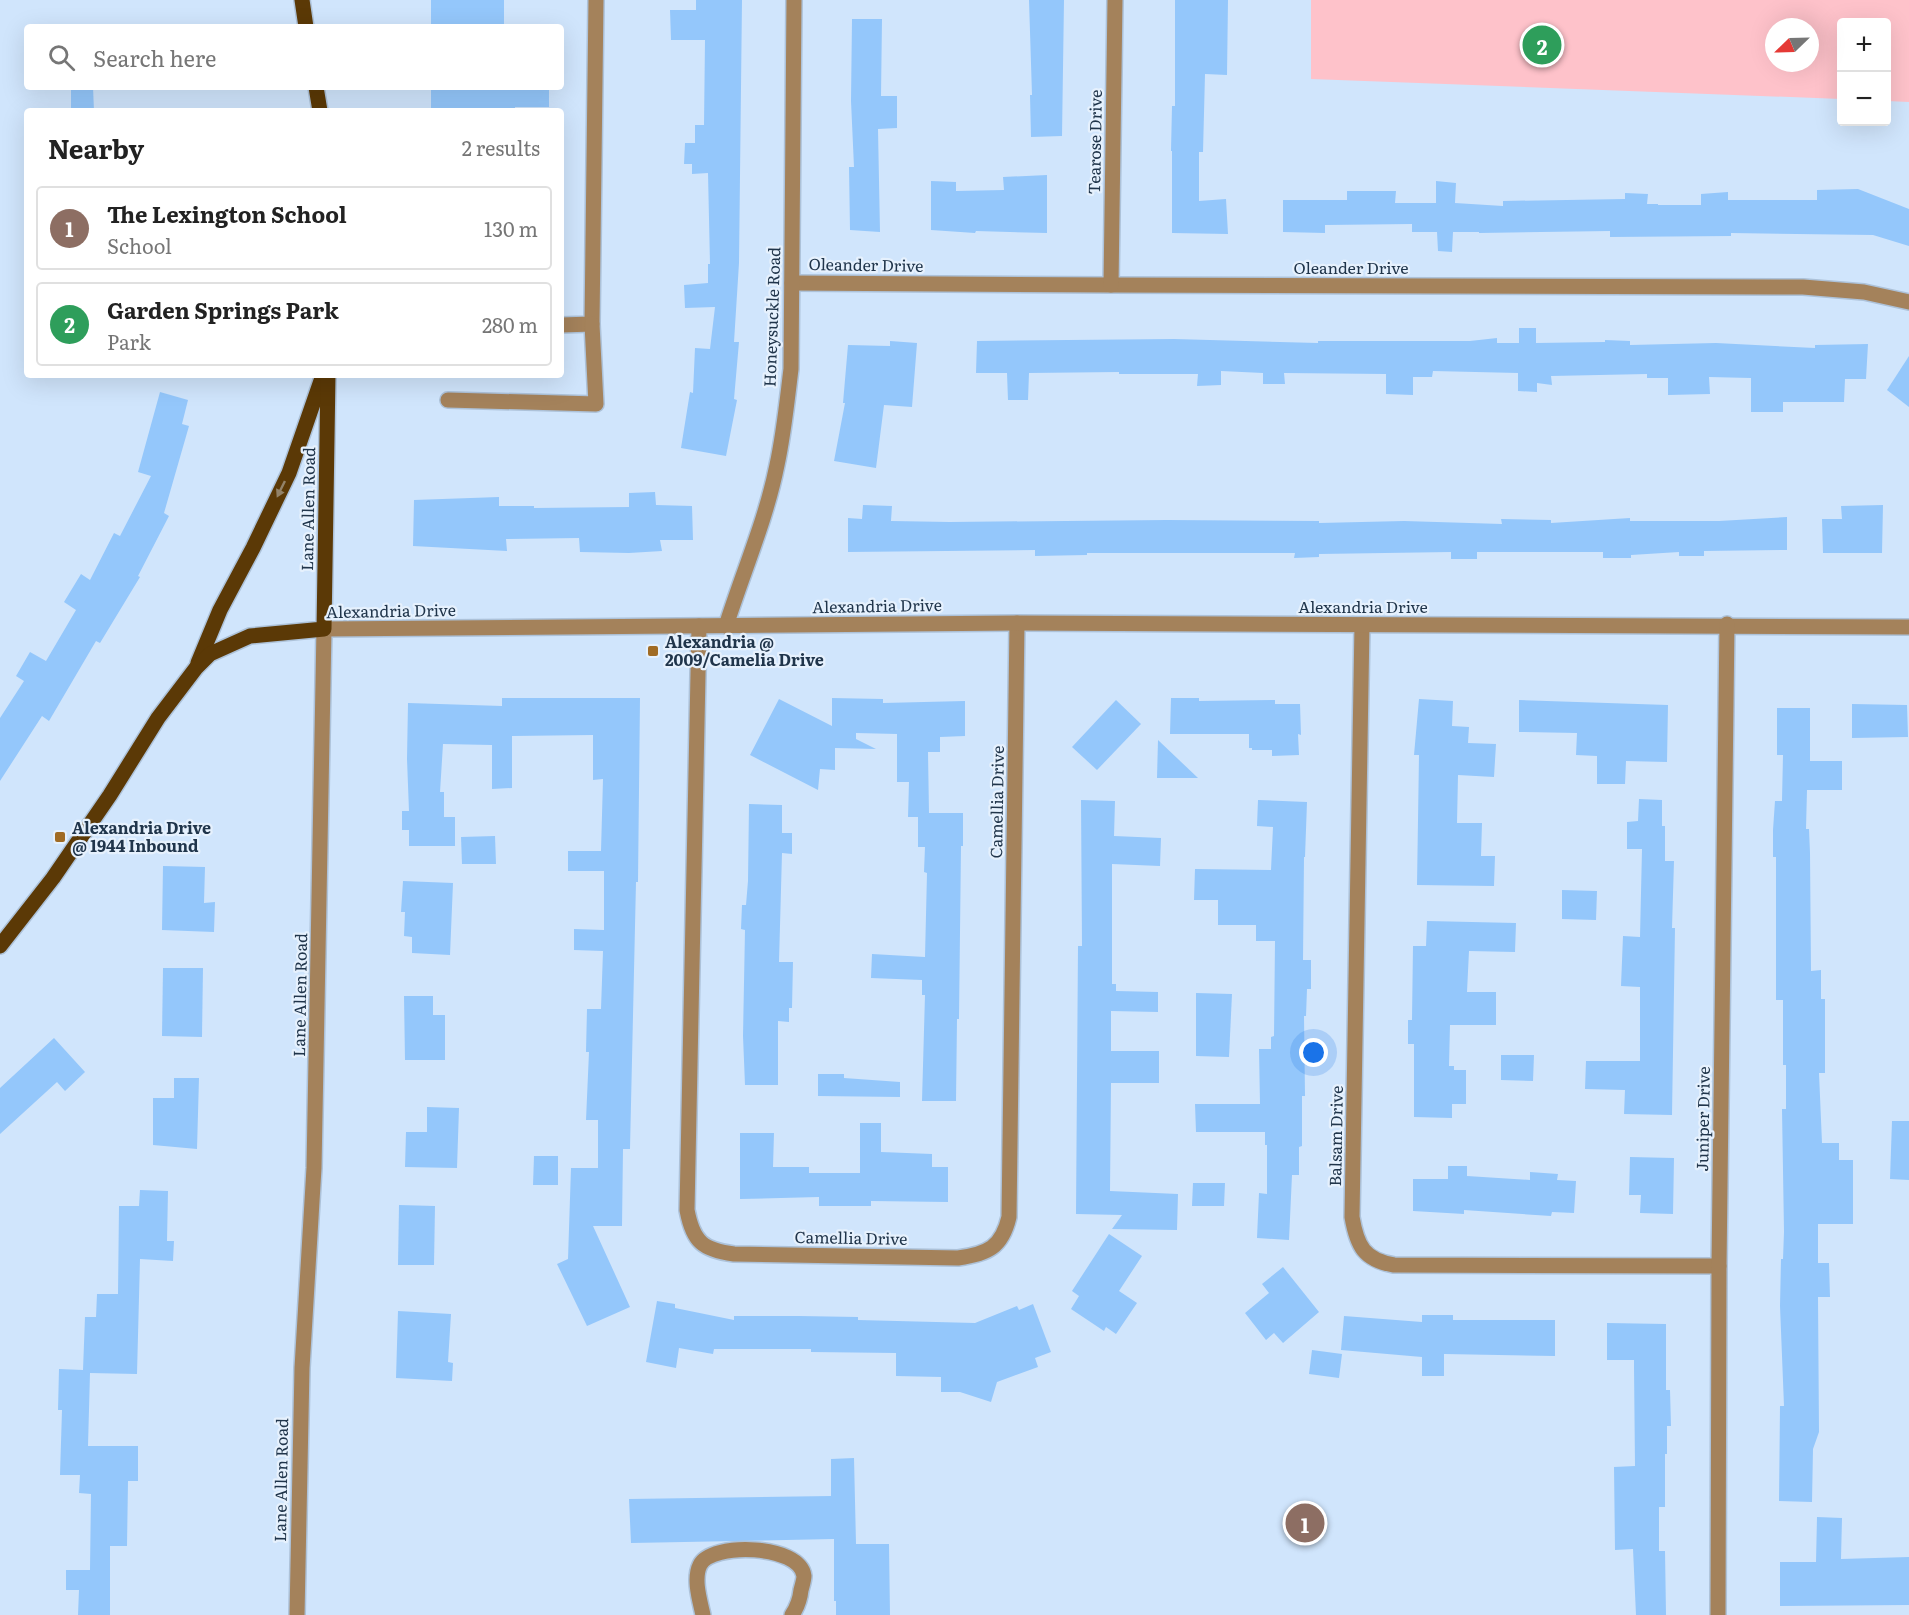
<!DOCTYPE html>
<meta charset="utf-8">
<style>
:root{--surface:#fff;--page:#f6f6f6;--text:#222;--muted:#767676;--line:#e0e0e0;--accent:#a06b24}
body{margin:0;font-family:Literata,serif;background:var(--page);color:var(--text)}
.controls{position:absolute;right:18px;top:18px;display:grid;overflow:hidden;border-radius:6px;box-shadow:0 6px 24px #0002}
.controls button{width:54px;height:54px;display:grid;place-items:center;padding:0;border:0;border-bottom:2px solid var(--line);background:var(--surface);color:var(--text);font:30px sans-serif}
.compass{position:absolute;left:1765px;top:18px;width:54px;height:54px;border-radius:50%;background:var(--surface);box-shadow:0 6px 24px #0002;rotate:247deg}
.you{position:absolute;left:1314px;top:1053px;width:21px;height:21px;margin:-15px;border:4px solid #fff;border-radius:50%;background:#1a73e8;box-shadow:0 0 0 9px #1a73e833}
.badge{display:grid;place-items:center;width:39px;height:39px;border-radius:50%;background:var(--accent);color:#fff;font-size:20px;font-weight:700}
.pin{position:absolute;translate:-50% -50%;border:3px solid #fff;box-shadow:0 2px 6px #0006}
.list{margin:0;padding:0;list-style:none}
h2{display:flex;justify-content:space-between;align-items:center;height:78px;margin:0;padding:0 24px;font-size:26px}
h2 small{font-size:20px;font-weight:400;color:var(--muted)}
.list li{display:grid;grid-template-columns:39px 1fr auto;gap:18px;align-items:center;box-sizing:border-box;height:84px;margin:0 12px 12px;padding:0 12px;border:2px solid var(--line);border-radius:6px}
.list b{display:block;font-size:22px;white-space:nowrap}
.list p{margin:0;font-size:20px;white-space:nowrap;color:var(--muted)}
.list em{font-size:20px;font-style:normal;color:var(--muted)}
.icon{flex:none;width:33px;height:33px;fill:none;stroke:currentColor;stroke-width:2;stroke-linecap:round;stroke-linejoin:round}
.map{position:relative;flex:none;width:1909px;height:1615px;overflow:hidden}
.search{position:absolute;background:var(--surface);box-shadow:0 6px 24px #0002;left:24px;top:24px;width:540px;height:66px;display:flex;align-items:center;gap:15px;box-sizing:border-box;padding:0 21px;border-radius:6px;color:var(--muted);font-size:22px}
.panel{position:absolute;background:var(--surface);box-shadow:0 6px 24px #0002;left:24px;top:108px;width:540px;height:270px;border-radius:6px}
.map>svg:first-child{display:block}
.green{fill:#fec2ca;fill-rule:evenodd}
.building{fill:#94c7fb}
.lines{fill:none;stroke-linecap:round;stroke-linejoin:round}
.minor-casing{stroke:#adc2d9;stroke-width:18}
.major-casing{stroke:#adc2d9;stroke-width:18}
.minor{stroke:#a4825b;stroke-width:15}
.major{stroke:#5b3906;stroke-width:15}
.oneway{fill:#938369}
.poi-dot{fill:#a06b24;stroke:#e6f1fd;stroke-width:2}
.labels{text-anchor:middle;stroke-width:4.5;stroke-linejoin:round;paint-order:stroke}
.street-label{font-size:16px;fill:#20354b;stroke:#e6f1fd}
.poi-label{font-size:16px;font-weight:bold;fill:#20354b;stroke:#e6f1fd;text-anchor:start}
</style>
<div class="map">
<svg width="1909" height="1615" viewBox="0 0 1909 1615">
<rect width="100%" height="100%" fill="#d0e5fc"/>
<path class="green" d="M 1311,0 L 1909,0 L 1909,102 L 1887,101 L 1886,22 L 1842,22 L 1841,99 L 1311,79 ZM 1774,27 L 1810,27 L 1810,63 L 1774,63 Z"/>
<g class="building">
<rect x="431" y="0" width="73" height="27"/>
<path d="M 696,0 L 742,0 L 739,263 L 734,342 L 739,342 L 734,399 L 737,400 L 726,456 L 681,448 L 690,392 L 693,393 L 695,348 L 710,349 L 715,307 L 685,308 L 684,285 L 708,283 L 708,264 L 710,264 L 708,173 L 692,174 L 692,164 L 684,164 L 685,143 L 695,143 L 695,125 L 704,125 L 705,40 L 671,40 L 670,10 L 696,10 Z"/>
<path d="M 1029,0 L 1064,0 L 1062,136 L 1031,137 L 1030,95 L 1032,95 Z"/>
<path d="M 1175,0 L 1228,0 L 1227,75 L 1205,74 L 1203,152 L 1199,152 L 1199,201 L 1226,199 L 1228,234 L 1172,233 L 1172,151 L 1171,151 L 1172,106 L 1175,106 Z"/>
<path d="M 852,19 L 882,19 L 881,96 L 897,96 L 897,128 L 878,129 L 880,232 L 850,230 L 849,167 L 854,167 L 851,101 Z"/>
<path d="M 71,87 L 93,87 L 94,111 L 71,111 Z"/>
<path d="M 431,87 L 549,87 L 549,107 L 515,107 L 515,111 L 431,111 Z"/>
<path d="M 1047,175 L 1047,233 L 976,231 L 975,233 L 931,230 L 931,181 L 956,182 L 956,191 L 1004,190 L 1003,177 Z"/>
<path d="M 1436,181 L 1456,183 L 1455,203 L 1503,206 L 1503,201 L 1625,199 L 1625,193 L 1648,194 L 1647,204 L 1658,204 L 1658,205 L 1701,205 L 1701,194 L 1728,192 L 1728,200 L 1817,200 L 1817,190 L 1858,189 L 1909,209 L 1909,246 L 1873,235 L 1731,233 L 1731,236 L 1610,237 L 1610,231 L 1479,233 L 1479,232 L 1453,232 L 1452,252 L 1438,251 L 1437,232 L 1412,232 L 1412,224 L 1325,225 L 1325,233 L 1283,232 L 1283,200 L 1347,200 L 1347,191 L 1396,191 L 1395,203 L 1436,203 Z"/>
<path d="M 1519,328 L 1536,328 L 1536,343 L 1605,342 L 1605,340 L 1630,341 L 1630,345 L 1716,343 L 1815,348 L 1815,345 L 1868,344 L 1866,379 L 1845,379 L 1844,402 L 1783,402 L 1783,412 L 1751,412 L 1751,378 L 1709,377 L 1710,394 L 1668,395 L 1668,378 L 1647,378 L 1647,374 L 1551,376 L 1552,385 L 1537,383 L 1537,392 L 1518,391 L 1518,373 L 1433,371 L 1432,377 L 1413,377 L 1413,395 L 1386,394 L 1386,374 L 1284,373 L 1285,384 L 1263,384 L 1263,373 L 1221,371 L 1221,385 L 1197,386 L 1198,374 L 1119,374 L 1119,372 L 1029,373 L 1028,400 L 1008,400 L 1007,373 L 976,373 L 977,341 L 1174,339 L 1318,343 L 1318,341 L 1470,341 L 1497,338 L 1497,343 L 1519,343 Z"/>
<path d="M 890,341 L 917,343 L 912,407 L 884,405 L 876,468 L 834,461 L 845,403 L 843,403 L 848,345 L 890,346 Z"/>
<path d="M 1909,356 L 1909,407 L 1887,390 Z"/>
<path d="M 160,392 L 188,400 L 182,424 L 189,426 L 164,513 L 169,516 L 138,576 L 140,577 L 100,643 L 96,641 L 49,721 L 42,716 L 0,781 L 0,718 L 24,681 L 16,676 L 30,652 L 46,661 L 76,610 L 64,602 L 81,574 L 90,580 L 114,533 L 120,536 L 151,476 L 138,472 Z"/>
<path d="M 655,492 L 656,505 L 692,506 L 693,540 L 660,540 L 662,551 L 629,553 L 580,552 L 579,538 L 506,539 L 507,551 L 413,546 L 414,500 L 499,497 L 499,506 L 534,506 L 534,508 L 629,507 L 629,493 Z"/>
<path d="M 863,505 L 892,506 L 891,521 L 950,522 L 1167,520 L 1319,521 L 1319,523 L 1404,521 L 1502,524 L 1501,519 L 1551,520 L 1551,523 L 1630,518 L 1630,521 L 1719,521 L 1787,517 L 1787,550 L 1704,551 L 1704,556 L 1679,556 L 1679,552 L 1631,555 L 1631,558 L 1603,558 L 1603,552 L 1477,552 L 1477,559 L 1451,559 L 1451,552 L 1319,554 L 1319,557 L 1294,558 L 1295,553 L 1087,553 L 1087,555 L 1035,556 L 1035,550 L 848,552 L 848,518 L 862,519 Z"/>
<path d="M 1883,505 L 1882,553 L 1823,553 L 1822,519 L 1842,519 L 1841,506 Z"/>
<path d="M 502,698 L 640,698 L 638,882 L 636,882 L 630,1149 L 623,1149 L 622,1226 L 593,1226 L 630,1307 L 587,1326 L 557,1264 L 568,1259 L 571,1168 L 598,1168 L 598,1120 L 586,1120 L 589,1052 L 586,1052 L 587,1009 L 601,1009 L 603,951 L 574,950 L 574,929 L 604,930 L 604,871 L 568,871 L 568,851 L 601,851 L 603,779 L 593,780 L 593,735 L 512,736 L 512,788 L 492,789 L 492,745 L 443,744 L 440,792 L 444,792 L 444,817 L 455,817 L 455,846 L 409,846 L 409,830 L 402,830 L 402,811 L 409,811 L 407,759 L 408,703 L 502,706 Z"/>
<path d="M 832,698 L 883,699 L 883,703 L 965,701 L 965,736 L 940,737 L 940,752 L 928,752 L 929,813 L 963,813 L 963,846 L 961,846 L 959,1019 L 957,1019 L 956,1101 L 922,1101 L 925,995 L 922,995 L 922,980 L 871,978 L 872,954 L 925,957 L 927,873 L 924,872 L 925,847 L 918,847 L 918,817 L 908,817 L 909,782 L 897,782 L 897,734 L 856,733 L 856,739 L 876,749 L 835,748 L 835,770 L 820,769 L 818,790 L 750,755 L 779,699 L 832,726 Z"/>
<path d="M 1171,698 L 1199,698 L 1199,701 L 1275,700 L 1275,704 L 1300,704 L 1301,735 L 1298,734 L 1299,755 L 1272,756 L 1272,750 L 1252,750 L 1252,748 L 1249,748 L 1249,734 L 1170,734 Z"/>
<path d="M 1419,699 L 1453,701 L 1452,726 L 1469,727 L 1468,743 L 1496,744 L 1494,777 L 1458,775 L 1457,823 L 1482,823 L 1481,856 L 1495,856 L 1494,886 L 1417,885 L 1419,755 L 1414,755 Z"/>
<path d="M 1116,700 L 1141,724 L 1097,770 L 1072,747 Z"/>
<path d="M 1519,700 L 1668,705 L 1667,762 L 1626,761 L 1625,784 L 1597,784 L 1597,756 L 1576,755 L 1577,733 L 1519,732 Z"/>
<path d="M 1852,704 L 1907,705 L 1908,737 L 1852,738 Z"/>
<path d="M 1777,708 L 1810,708 L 1810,761 L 1842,761 L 1842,790 L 1807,790 L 1806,829 L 1809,829 L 1810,853 L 1811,971 L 1821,970 L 1821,999 L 1825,999 L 1825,1073 L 1819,1073 L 1822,1143 L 1839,1143 L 1839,1160 L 1853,1160 L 1853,1224 L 1818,1224 L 1818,1263 L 1829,1263 L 1830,1297 L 1818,1297 L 1819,1432 L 1813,1449 L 1812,1502 L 1779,1501 L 1780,1406 L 1784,1406 L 1780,1306 L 1781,1259 L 1783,1259 L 1784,1232 L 1782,1109 L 1786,1109 L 1786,1065 L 1783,1065 L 1783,1000 L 1776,1000 L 1776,857 L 1773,857 L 1773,830 L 1775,801 L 1782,801 L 1783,755 L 1777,755 Z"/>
<path d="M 1158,740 L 1198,778 L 1157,778 Z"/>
<path d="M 1639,799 L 1662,800 L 1662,826 L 1665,826 L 1665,861 L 1674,861 L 1672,928 L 1675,928 L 1672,1115 L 1624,1114 L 1625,1090 L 1585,1089 L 1586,1061 L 1640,1061 L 1640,987 L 1621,986 L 1623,936 L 1640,937 L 1642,849 L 1627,849 L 1627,822 L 1638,821 Z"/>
<path d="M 1081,800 L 1115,801 L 1114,836 L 1161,838 L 1160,866 L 1112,864 L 1112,984 L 1116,984 L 1116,991 L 1158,992 L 1158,1012 L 1111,1011 L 1111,1051 L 1159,1051 L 1159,1083 L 1111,1083 L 1110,1191 L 1178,1194 L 1177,1230 L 1112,1229 L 1122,1215 L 1076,1214 L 1078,946 L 1082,946 Z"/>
<path d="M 1258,800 L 1307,802 L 1305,857 L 1304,857 L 1303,960 L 1311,960 L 1311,989 L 1307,989 L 1306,1016 L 1304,1016 L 1305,1096 L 1302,1096 L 1302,1146 L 1299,1147 L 1299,1175 L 1292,1175 L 1289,1240 L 1257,1238 L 1259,1193 L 1267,1194 L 1267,1145 L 1265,1145 L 1265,1132 L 1196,1132 L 1195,1104 L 1260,1104 L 1259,1049 L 1271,1049 L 1271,1037 L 1274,1036 L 1275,941 L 1256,941 L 1256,925 L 1218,925 L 1218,900 L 1194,900 L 1195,869 L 1271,870 L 1273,827 L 1257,826 Z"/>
<path d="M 749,804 L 782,805 L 782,833 L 792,833 L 792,854 L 782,853 L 779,962 L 793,962 L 792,1008 L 789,1008 L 789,1022 L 778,1021 L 778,1085 L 745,1085 L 743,1036 L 745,930 L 741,929 L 742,905 L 746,905 L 748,881 Z"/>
<path d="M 495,836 L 496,864 L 462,864 L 461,837 Z"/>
<path d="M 163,866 L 205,867 L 204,903 L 215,902 L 214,932 L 162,930 Z"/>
<path d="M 403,881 L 453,883 L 450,955 L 412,953 L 412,937 L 404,936 L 405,912 L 401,912 Z"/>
<path d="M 1562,890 L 1597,891 L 1596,920 L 1562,919 Z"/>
<path d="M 1427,921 L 1516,923 L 1515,952 L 1469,951 L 1467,992 L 1496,992 L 1496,1025 L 1450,1025 L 1449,1066 L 1454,1066 L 1454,1070 L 1466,1070 L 1466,1104 L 1452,1104 L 1452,1118 L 1414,1117 L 1414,1044 L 1408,1044 L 1408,1020 L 1412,1020 L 1413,946 L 1426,946 Z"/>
<path d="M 163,968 L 203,968 L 202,1037 L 162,1036 Z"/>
<path d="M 1196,993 L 1232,994 L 1229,1057 L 1196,1056 Z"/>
<path d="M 404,996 L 433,996 L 433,1015 L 445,1015 L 445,1060 L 405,1060 Z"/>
<path d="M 54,1038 L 85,1072 L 65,1091 L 57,1082 L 0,1134 L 0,1088 Z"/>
<path d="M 1501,1055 L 1534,1055 L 1533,1081 L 1501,1080 Z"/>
<path d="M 818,1074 L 844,1074 L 844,1078 L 900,1082 L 900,1097 L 818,1096 Z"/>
<path d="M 174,1078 L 199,1078 L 197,1149 L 153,1145 L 153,1098 L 174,1098 Z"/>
<path d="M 427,1107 L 459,1108 L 457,1168 L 405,1167 L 406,1132 L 427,1132 Z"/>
<path d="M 1892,1121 L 1909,1121 L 1909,1180 L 1890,1179 Z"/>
<path d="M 860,1123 L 881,1123 L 881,1152 L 932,1154 L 932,1167 L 948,1167 L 948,1202 L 871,1201 L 871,1206 L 819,1206 L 819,1197 L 740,1199 L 740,1133 L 774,1133 L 773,1167 L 809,1167 L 809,1173 L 860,1173 Z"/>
<path d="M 534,1156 L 558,1156 L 558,1185 L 533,1185 Z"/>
<path d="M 1630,1157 L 1674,1158 L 1673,1214 L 1640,1213 L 1641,1195 L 1629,1195 Z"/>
<path d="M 1448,1166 L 1467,1166 L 1467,1176 L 1530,1180 L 1530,1172 L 1558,1174 L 1557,1180 L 1576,1181 L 1574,1213 L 1552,1212 L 1551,1216 L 1464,1210 L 1464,1214 L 1413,1211 L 1413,1179 L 1448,1179 Z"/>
<path d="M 1193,1183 L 1225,1183 L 1224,1206 L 1192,1206 Z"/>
<path d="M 140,1190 L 168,1191 L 167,1241 L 174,1241 L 173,1261 L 140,1259 L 137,1374 L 90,1373 L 88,1446 L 138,1446 L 138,1481 L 128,1481 L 127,1546 L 110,1546 L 110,1615 L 78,1615 L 79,1590 L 66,1590 L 66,1570 L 90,1570 L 91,1494 L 79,1493 L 80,1475 L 60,1475 L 62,1410 L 58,1410 L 59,1369 L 83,1370 L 85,1317 L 96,1317 L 97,1294 L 118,1294 L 119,1206 L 139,1206 Z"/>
<path d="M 399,1205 L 435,1206 L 434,1265 L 398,1265 Z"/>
<path d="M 1109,1234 L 1142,1256 L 1119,1291 L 1137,1303 L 1116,1334 L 1106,1327 L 1104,1331 L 1071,1309 L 1079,1296 L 1072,1291 Z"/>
<path d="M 1283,1267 L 1319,1312 L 1283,1343 L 1274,1333 L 1266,1340 L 1245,1313 L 1269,1293 L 1262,1284 Z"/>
<path d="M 657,1301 L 675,1304 L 675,1308 L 734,1320 L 734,1316 L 799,1316 L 858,1317 L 858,1320 L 975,1323 L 1017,1306 L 1019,1310 L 1033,1304 L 1051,1352 L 1035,1358 L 1038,1367 L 997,1382 L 991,1402 L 960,1392 L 941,1392 L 941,1377 L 896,1376 L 896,1353 L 811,1352 L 811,1349 L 714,1349 L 713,1354 L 679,1348 L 676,1368 L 646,1362 Z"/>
<path d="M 398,1311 L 451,1314 L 448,1362 L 453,1363 L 452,1381 L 396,1378 Z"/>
<path d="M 1422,1315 L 1453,1315 L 1453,1320 L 1555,1320 L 1555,1356 L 1444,1354 L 1444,1376 L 1422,1376 L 1422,1357 L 1341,1350 L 1344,1316 L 1422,1322 Z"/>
<path d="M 1607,1323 L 1666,1324 L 1666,1390 L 1670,1390 L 1671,1426 L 1667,1426 L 1667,1454 L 1665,1454 L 1665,1507 L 1659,1507 L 1659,1551 L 1665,1551 L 1666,1615 L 1636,1615 L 1633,1549 L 1615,1550 L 1614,1467 L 1635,1466 L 1634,1367 L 1634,1360 L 1607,1360 Z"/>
<path d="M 1312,1350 L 1342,1354 L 1339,1378 L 1309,1374 Z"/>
<path d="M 854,1458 L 856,1544 L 889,1544 L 890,1615 L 836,1615 L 836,1601 L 834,1601 L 834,1539 L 631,1543 L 629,1499 L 831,1496 L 831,1459 Z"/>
<path d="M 1817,1517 L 1842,1518 L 1841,1559 L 1909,1557 L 1909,1605 L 1780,1606 L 1780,1562 L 1816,1562 Z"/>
</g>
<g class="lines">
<defs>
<g id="minor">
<path d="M 792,283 L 1111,285 L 1803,287 L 1864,292 L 1909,302"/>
<path d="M 1111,285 L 1115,0"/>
<path d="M 561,325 L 592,324 L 596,0"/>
<path d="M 448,400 L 596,404 L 592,324"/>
<path d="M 1362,625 L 1352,1217 C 1357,1246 1364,1260 1394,1265 L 1719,1266"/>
<path d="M 699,626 L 687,1210 C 693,1242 703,1250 734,1254 L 958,1258 C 988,1254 1002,1247 1009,1217 L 1017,623"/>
<path d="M 726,626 C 743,572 766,520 777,465 C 784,433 787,401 791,369 L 794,0"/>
<path d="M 297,1615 L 302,1368 L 314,1168 L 324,629 L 1017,623 L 1909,627"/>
<path d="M 703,1615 C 700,1601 693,1579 700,1565 C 711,1542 800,1544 804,1576 C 804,1580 802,1586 801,1590 C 800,1600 798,1606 792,1615"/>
<path d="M 1718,1615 L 1719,1266 L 1727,624"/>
</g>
<g id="major">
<path d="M 302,0 L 306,27"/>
<path d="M 316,87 L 320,111"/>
<path d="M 198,663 L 220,610 L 253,548 L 289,473 L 323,375"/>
<path d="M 0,946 L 53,878 L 110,795 L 158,718 L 196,668 L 210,654 L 250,636 L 324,629 L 328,375"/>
</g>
</defs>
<use href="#minor" class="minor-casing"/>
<use href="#major" class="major-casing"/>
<use href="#minor" class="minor"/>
<use href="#major" class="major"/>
</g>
<defs><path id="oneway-solid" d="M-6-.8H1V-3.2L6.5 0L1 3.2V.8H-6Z" transform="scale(1.5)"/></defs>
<use class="oneway" href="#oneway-solid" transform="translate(281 489) rotate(116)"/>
<g class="poi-dot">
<rect x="647" y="645" width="12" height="12" rx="3"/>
<rect x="54" y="831" width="12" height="12" rx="3"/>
</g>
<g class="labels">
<g class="street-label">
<text transform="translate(1095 142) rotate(-89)" y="6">Tearose Drive</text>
<text transform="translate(866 265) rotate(1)" y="6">Oleander Drive</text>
<text x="1351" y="274">Oleander Drive</text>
<text transform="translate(772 317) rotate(-88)" y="6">Honeysuckle Road</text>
<text transform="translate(308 509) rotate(-89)" y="6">Lane Allen Road</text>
<text transform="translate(877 606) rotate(-1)" y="6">Alexandria Drive</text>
<text x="1363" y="613">Alexandria Drive</text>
<text transform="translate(391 611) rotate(-1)" y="6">Alexandria Drive</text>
<text transform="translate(997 802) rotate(-89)" y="6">Camellia Drive</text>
<text transform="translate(300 995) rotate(-89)" y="6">Lane Allen Road</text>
<text transform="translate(1703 1119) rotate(-89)" y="6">Juniper Drive</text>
<text transform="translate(1336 1136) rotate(-89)" y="6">Balsam Drive</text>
<text transform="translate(851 1238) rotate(1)" y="6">Camellia Drive</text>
<text transform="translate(281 1480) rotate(-89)" y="6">Lane Allen Road</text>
</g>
<g class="poi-label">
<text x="665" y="648">Alexandria @<tspan x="665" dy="18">2009/Camelia Drive</tspan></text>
<text x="72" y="834">Alexandria Drive<tspan x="72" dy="18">@ 1944 Inbound</tspan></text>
</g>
</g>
</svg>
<div class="controls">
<button>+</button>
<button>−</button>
</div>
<svg class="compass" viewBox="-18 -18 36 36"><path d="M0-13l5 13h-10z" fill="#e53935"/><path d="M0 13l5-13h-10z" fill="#767676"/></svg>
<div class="you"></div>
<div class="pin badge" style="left:1305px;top:1523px;background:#8d6e63">1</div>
<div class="pin badge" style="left:1542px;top:45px;background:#2e9e5b">2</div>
<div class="search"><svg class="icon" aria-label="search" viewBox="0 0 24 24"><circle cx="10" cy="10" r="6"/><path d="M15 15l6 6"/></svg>Search here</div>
<section class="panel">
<h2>Nearby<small>2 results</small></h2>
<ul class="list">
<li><span class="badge" style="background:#8d6e63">1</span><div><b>The Lexington School</b><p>School</p></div><em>130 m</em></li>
<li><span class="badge" style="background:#2e9e5b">2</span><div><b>Garden Springs Park</b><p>Park</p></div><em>280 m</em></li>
</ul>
</section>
</div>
